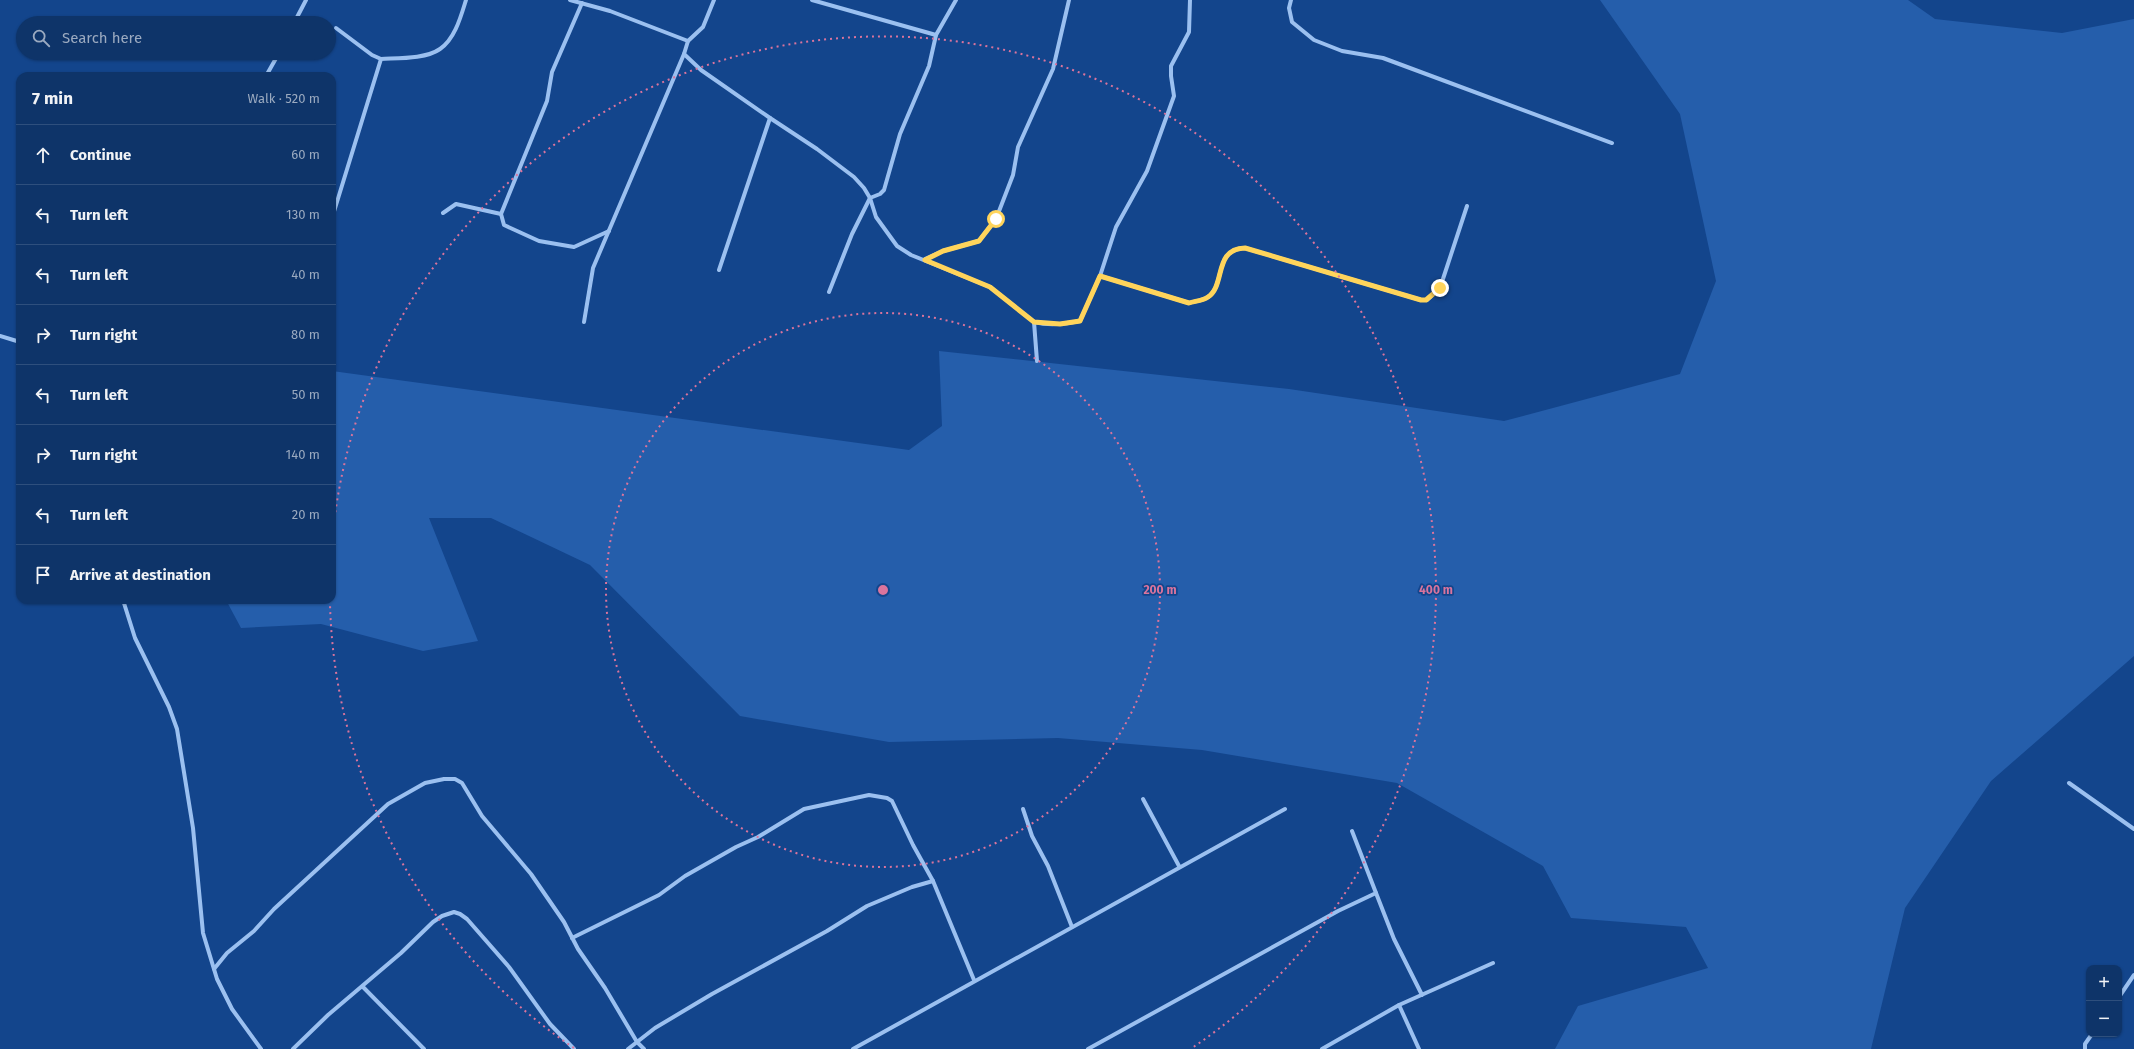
<!DOCTYPE html>
<meta charset="utf-8">
<style>
:root{--surface:#0e3469;--page:#1c3f71;--text:#f1f3f6;--muted:#9baac0;--line:#2e4f7d}
body{margin:0;font-family:"Fira Sans",sans-serif;background:var(--page);color:var(--text)}
.controls{position:absolute;right:12px;bottom:12px;display:grid;overflow:hidden;border-radius:8px;box-shadow:0 1px 3px #0004}
.controls button{width:36px;height:36px;display:grid;place-items:center;padding:0;border:0;border-bottom:1px solid var(--line);background:var(--surface);color:var(--text);font:20px sans-serif}
.stop{position:absolute;width:12px;height:12px;margin:-9px;border:3px solid #ffd45b;border-radius:50%;background:#fff}
.stop.end{background:#ffd45b;border-color:#fff;box-shadow:0 1px 4px #0008}
.list{margin:0;padding:0;list-style:none}
h2{display:flex;justify-content:space-between;align-items:center;height:52px;margin:0;padding:0 16px;font-size:17px}
h2 small{font-size:13px;font-weight:400;color:var(--muted)}
.list li{display:grid;grid-template-columns:26px 1fr auto;gap:12px;align-items:center;box-sizing:border-box;height:60px;padding:0 16px;border-top:1px solid var(--line)}
.list b{display:block;font-size:15px;white-space:nowrap}
.list em{font-size:13px;font-style:normal;color:var(--muted)}
.icon{flex:none;width:22px;height:22px;fill:none;stroke:currentColor;stroke-width:2;stroke-linecap:round;stroke-linejoin:round}
.map{position:relative;flex:none;width:2134px;height:1049px;overflow:hidden}
.search{position:absolute;background:var(--surface);box-shadow:0 1px 3px #0004;left:16px;top:16px;width:320px;height:44px;display:flex;align-items:center;gap:10px;box-sizing:border-box;padding:0 14px;border-radius:22px;color:var(--muted);font-size:15px}
.panel{position:absolute;background:var(--surface);box-shadow:0 1px 3px #0004;left:16px;top:72px;width:320px;height:532px;border-radius:12px}
.map>svg:first-child{display:block}
.green{fill:#255eab}
.lines{fill:none;stroke-linecap:round;stroke-linejoin:round}
.minor{stroke:#9bc0f0;stroke-width:4}
.route{stroke:#ffd45b;stroke-width:5}
.ring{fill:none;stroke:#da749d;stroke-width:2;stroke-dasharray:2 4}
.centre{fill:#da749d;stroke:#13458c;stroke-width:2}
.ring-label{font-size:12px;text-anchor:middle;font-weight:bold;fill:#da749d;stroke:#13458c;stroke-width:3.5;stroke-linejoin:round;paint-order:stroke}
</style>
<div class="map">
<svg width="2134" height="1049" viewBox="0 0 2134 1049">
<rect width="100%" height="100%" fill="#13458c"/>
<path class="green" d="M 1600,0 L 1908,0 L 1935,19 L 2062,33 L 2134,19 L 2134,656 L 1991,781 L 1905,908 L 1871,1049 L 1555,1049 L 1578,1006 L 1708,968 L 1686,927 L 1571,918 L 1543,866 L 1397,783 L 1202,750 L 1058,738 L 889,742 L 740,716 L 590,565 L 491,518 L 429,518 L 478,641 L 423,651 L 321,624 L 241,628 L 226,600 L 332,600 L 332,371 L 909,450 L 942,426 L 939,351 L 1289,389 L 1504,421 L 1680,374 L 1716,281 L 1680,114 Z"/>
<g class="lines">
<g class="minor">
<path d="M 570,0 L 610,11 L 688,41"/>
<path d="M 714,0 L 703,27 L 688,41 L 684,54 L 701,70 L 770,118 L 719,270"/>
<path d="M 812,0 L 936,35"/>
<path d="M 1291,0 L 1289,8 L 1292,22 L 1314,40 L 1342,51 L 1383,58 L 1612,143"/>
<path d="M 294,23 L 306,0"/>
<path d="M 336,28 L 372,55 L 381,59"/>
<path d="M 266,76 L 279,53"/>
<path d="M 770,118 L 817,149 L 854,177 L 864,188 L 870,198 L 876,217 L 897,246 L 911,255 L 990,287 L 1034,322 L 1037,361"/>
<path d="M 443,213 L 456,204 L 501,214 L 504,225 L 539,241 L 574,247 L 609,231"/>
<path d="M 501,214 L 547,101 L 552,72 L 582,3"/>
<path d="M 332,218 L 381,59 C 398,58 426,59 440,49 C 455,39 461,16 466,0"/>
<path d="M 925,259 L 943,251 L 979,241 L 996,219 L 1013,175 L 1018,147 L 1053,69 L 1069,0"/>
<path d="M 1100,276 L 1116,227 L 1147,171 L 1174,96 L 1171,76 L 1171,66 L 1189,32 L 1190,0"/>
<path d="M 829,292 L 852,234 L 870,198 L 880,194 L 884,190 L 900,134 L 929,66 L 936,35 L 956,0"/>
<path d="M 584,322 L 593,268 L 684,54"/>
<path d="M 1034,322 C 1050,326 1064,324 1080,321 L 1100,276 L 1189,303 C 1195,301 1202,301 1208,297 C 1226,285 1213,249 1245,248 L 1421,300 L 1427,300 L 1440,288 L 1467,206"/>
<path d="M 0,336 L 20,342"/>
<path d="M 123,600 L 135,638 L 169,707 L 177,729 L 193,828 L 203,933 L 217,979 L 232,1009 L 261,1049"/>
<path d="M 2069,783 L 2134,829"/>
<path d="M 1143,799 L 1179,866"/>
<path d="M 1023,809 L 1032,836 L 1048,866 L 1072,927"/>
<path d="M 1376,893 L 1394,939 L 1422,995"/>
<path d="M 572,938 L 659,895 L 685,876 L 736,847 L 758,837 L 804,809 L 869,795 L 887,798 L 892,801 L 913,845 L 933,881 L 974,980"/>
<path d="M 214,969 L 227,953 L 254,931 L 274,909 L 388,804 L 425,783 L 444,779 L 455,779 L 462,783 L 482,816 L 531,874 L 564,922 L 578,949 L 605,988 L 637,1042 L 655,1028 L 712,994 L 827,931 L 867,906 L 912,887 L 933,881"/>
<path d="M 363,987 L 424,1049"/>
<path d="M 2119,997 L 2134,975"/>
<path d="M 1399,1005 L 1419,1049"/>
<path d="M 293,1049 L 328,1015 L 401,953 L 433,922 L 442,916 L 454,912 L 460,914 L 467,919 L 509,967 L 550,1024 L 574,1049"/>
<path d="M 628,1049 L 637,1042 L 644,1049"/>
<path d="M 853,1049 L 1285,809"/>
<path d="M 1088,1049 L 1338,911 L 1376,893 L 1352,831"/>
<path d="M 1322,1049 L 1399,1005 L 1493,963"/>
<path d="M 2085,1049 L 2085,1044 L 2092,1034"/>
</g>
</g>
<g class="lines">
<path class="route" d="M 996,219 L 979,241 L 943,251 L 925,260 L 990,287 L 1034,322 L 1060,324 L 1080,321 L 1100,276 L 1189,303 C 1195,301 1202,301 1208,297 C 1226,285 1213,249 1245,248 L 1421,300 L 1426,300 L 1440,288"/>
</g>
<g class="ring">
<circle cx="883" cy="590" r="277"/>
<path d="M574 1048A553 553 0 0 1 330 604M332 542A553 553 0 1 1 1192 1048"/>
</g>
<circle cx="883" cy="590" r="6" class="centre"/>
<g class="ring-label">
<text x="1160" y="594">200 m</text>
<text x="1436" y="594">400 m</text>
</g>
</svg>
<div class="controls">
<button>+</button>
<button>−</button>
</div>
<div class="stop" style="left:996px;top:219px"></div>
<div class="stop end" style="left:1440px;top:288px"></div>
<div class="search"><svg class="icon" aria-label="search" viewBox="0 0 24 24"><circle cx="10" cy="10" r="6"/><path d="M15 15l6 6"/></svg>Search here</div>
<section class="panel">
<h2>7 min<small>Walk · 520 m</small></h2>
<ul class="list">
<li><svg class="icon" aria-label="ahead" viewBox="0 0 24 24"><path d="M12 20V5M6 11l6-6 6 6"/></svg><div><b>Continue</b></div><em>60 m</em></li>
<li><svg class="icon" aria-label="left" viewBox="0 0 24 24"><path d="M17 20v-9H6M10 6l-5 5 5 5"/></svg><div><b>Turn left</b></div><em>130 m</em></li>
<li><svg class="icon" aria-label="left" viewBox="0 0 24 24"><path d="M17 20v-9H6M10 6l-5 5 5 5"/></svg><div><b>Turn left</b></div><em>40 m</em></li>
<li><svg class="icon" aria-label="right" viewBox="0 0 24 24"><path d="M7 20v-9h11M14 6l5 5-5 5"/></svg><div><b>Turn right</b></div><em>80 m</em></li>
<li><svg class="icon" aria-label="left" viewBox="0 0 24 24"><path d="M17 20v-9H6M10 6l-5 5 5 5"/></svg><div><b>Turn left</b></div><em>50 m</em></li>
<li><svg class="icon" aria-label="right" viewBox="0 0 24 24"><path d="M7 20v-9h11M14 6l5 5-5 5"/></svg><div><b>Turn right</b></div><em>140 m</em></li>
<li><svg class="icon" aria-label="left" viewBox="0 0 24 24"><path d="M17 20v-9H6M10 6l-5 5 5 5"/></svg><div><b>Turn left</b></div><em>20 m</em></li>
<li><svg class="icon" aria-label="arrive" viewBox="0 0 24 24"><path d="M6 21V4h12l-3 4 3 4H6"/></svg><div><b>Arrive at destination</b></div></li>
</ul>
</section>
</div>
